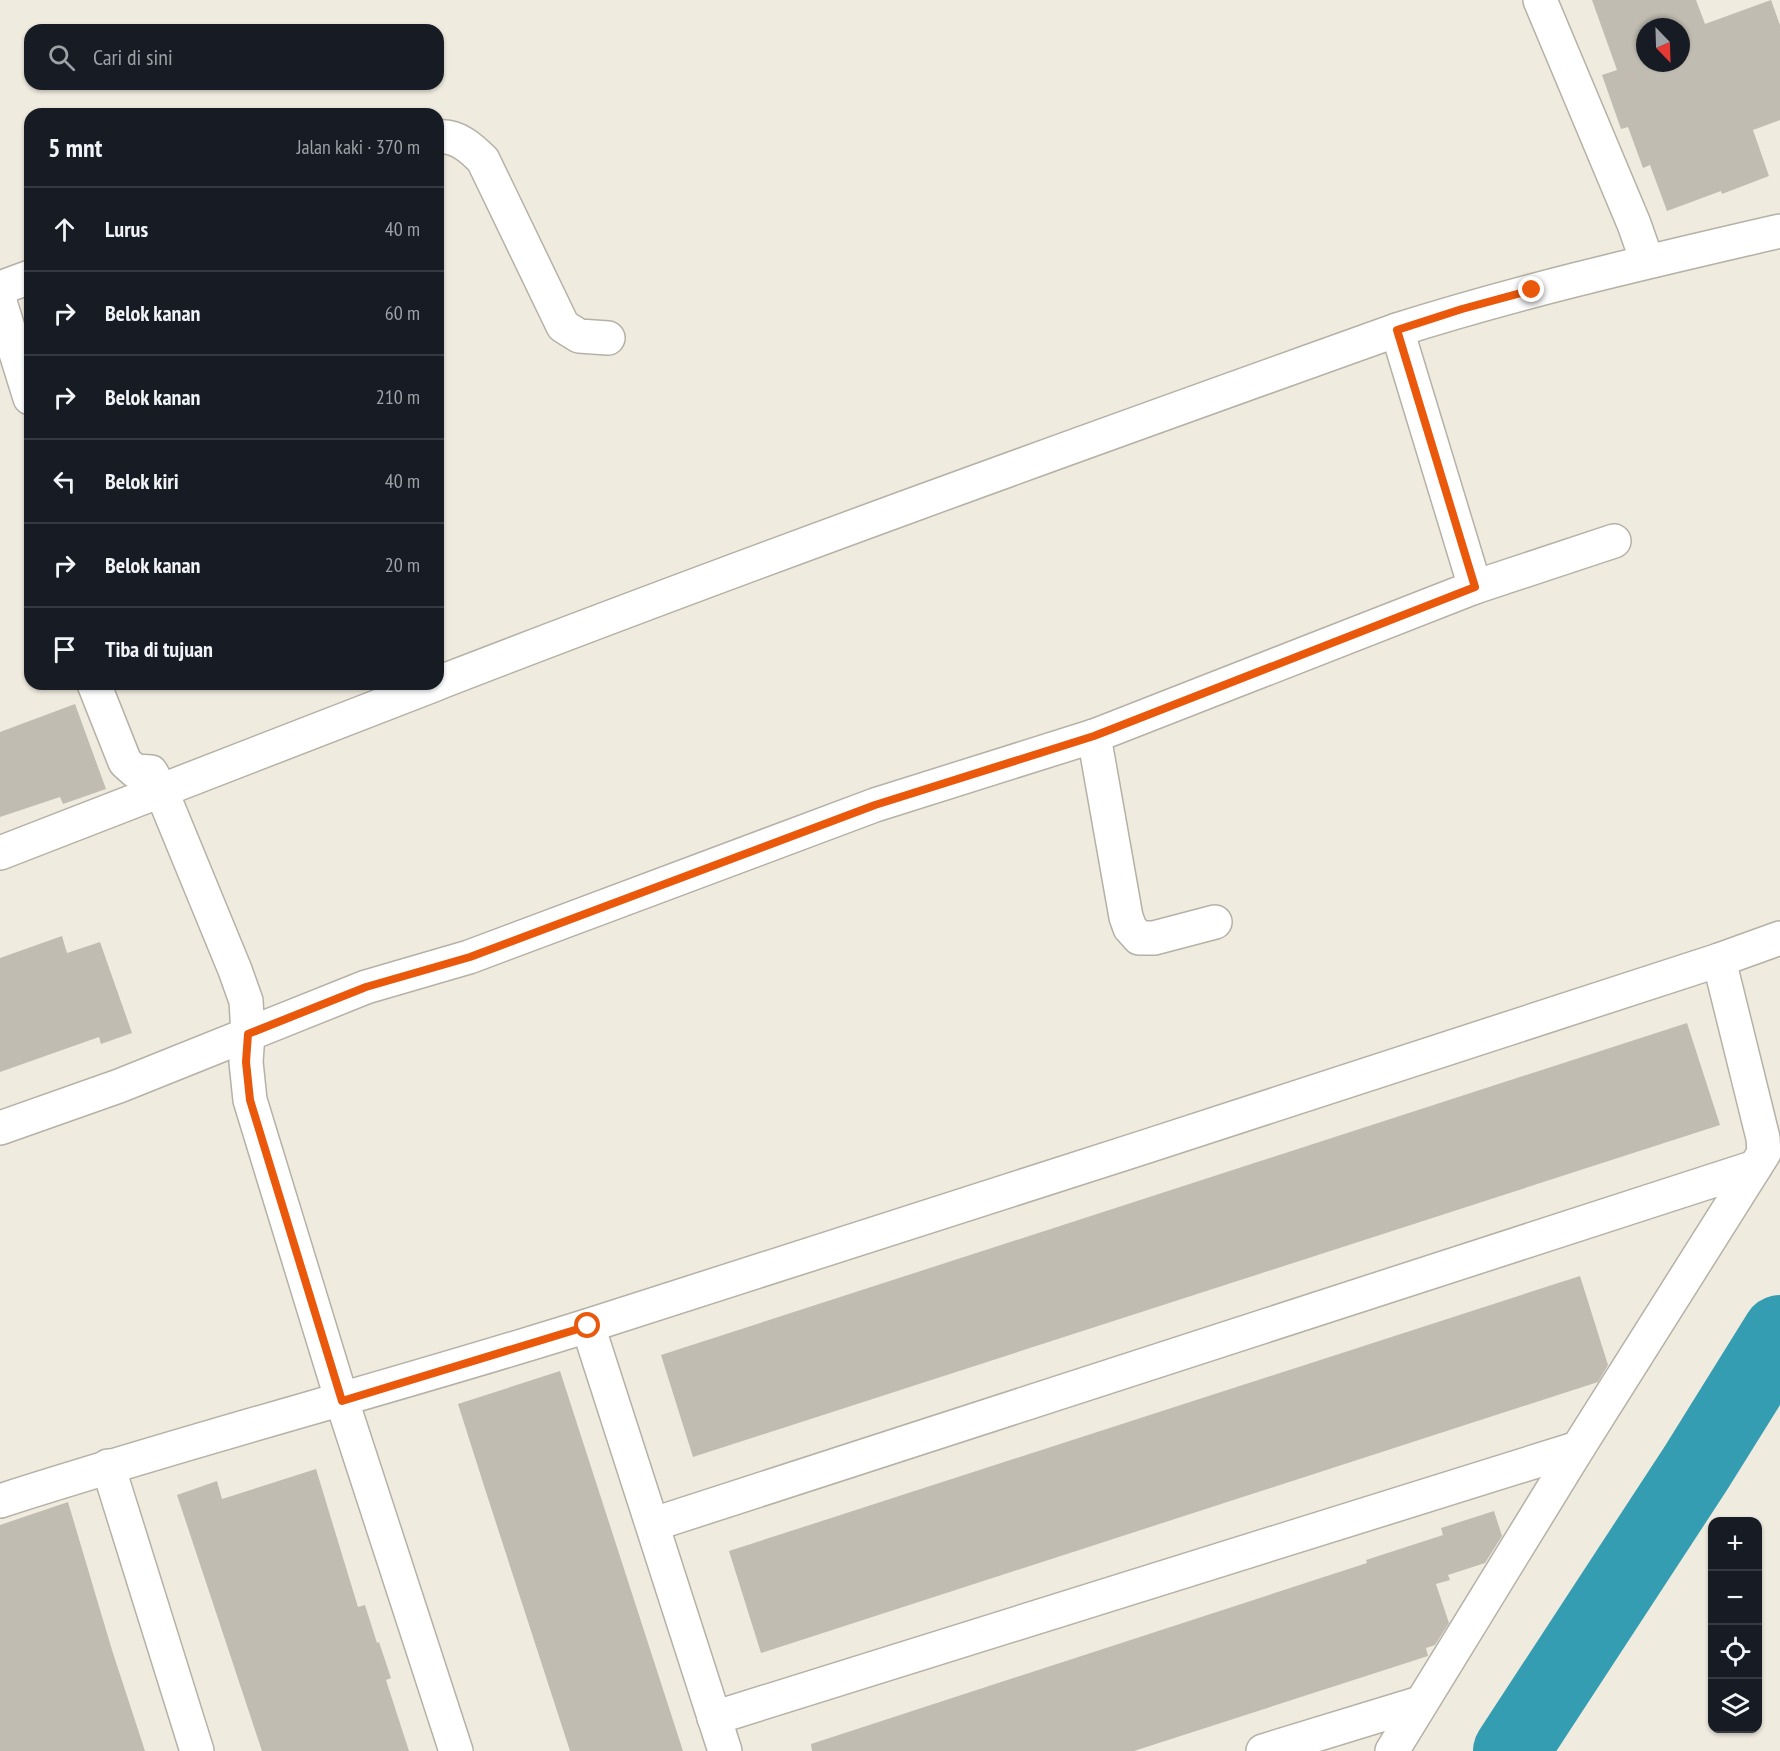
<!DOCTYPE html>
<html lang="id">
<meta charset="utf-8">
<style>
:root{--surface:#171b24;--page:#20242c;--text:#f1f3f6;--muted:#9ea1a6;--line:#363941}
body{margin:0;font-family:"PT Sans Narrow",sans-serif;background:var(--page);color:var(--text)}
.controls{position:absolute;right:18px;bottom:18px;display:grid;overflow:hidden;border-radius:12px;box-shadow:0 2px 4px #0004}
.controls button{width:54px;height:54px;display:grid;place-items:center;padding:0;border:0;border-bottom:2px solid var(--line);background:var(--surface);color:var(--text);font:30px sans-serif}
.compass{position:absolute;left:1636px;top:18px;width:54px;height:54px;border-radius:50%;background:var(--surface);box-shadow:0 2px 4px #0004;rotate:157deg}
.stop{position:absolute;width:18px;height:18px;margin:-14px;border:4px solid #ea580c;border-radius:50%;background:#fff}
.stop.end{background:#ea580c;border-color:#fff;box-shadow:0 2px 6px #0008}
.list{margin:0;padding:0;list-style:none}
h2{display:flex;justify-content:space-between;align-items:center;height:78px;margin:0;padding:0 24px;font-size:26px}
h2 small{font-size:20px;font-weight:400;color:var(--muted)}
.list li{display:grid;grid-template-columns:39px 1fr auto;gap:18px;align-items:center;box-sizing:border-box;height:84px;padding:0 24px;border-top:2px solid var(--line)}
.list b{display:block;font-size:22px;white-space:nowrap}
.list em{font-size:20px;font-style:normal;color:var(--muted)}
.icon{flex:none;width:33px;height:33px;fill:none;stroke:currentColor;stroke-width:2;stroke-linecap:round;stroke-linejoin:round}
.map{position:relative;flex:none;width:1780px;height:1751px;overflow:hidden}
.search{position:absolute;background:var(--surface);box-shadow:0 2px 4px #0004;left:24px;top:24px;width:420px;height:66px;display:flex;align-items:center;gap:15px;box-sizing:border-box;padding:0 21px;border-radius:18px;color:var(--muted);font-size:22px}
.panel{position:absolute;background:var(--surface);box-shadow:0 2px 4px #0004;left:24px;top:108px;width:420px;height:582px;border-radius:18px}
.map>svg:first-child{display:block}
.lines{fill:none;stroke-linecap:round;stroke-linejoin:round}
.river{stroke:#359db2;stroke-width:76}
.building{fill:#c0bcb1;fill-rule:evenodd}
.minor-casing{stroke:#b6b1a6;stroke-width:36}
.minor{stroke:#fff;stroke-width:33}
.route{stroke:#ea580c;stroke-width:8}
</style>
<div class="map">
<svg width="1780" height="1751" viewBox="0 0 1780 1751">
<rect width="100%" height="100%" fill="#f0ebdf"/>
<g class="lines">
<path class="river" d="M 1511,1751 L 1696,1468 L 1780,1333"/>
</g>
<g class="building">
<path d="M 1592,0 L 1696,0 L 1705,24 L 1771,0 L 1780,25 L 1780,120 L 1753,130 L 1769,176 L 1722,194 L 1721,191 L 1667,211 L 1650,165 L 1643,168 L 1628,127 L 1621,129 L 1602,75 L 1617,70 ZM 1645,27 L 1681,27 L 1681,63 L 1645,63 Z"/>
<path d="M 75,704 L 106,789 L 63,804 L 60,797 L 0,817 L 0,732 Z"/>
<path d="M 62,936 L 67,953 L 100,942 L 132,1033 L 101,1044 L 99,1037 L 0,1072 L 0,958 Z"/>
<path d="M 1687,1023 L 1720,1125 L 693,1457 L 661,1355 Z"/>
<path d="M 1580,1276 L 1608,1365 L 1598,1382 L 761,1653 L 729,1551 Z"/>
<path d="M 560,1371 L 626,1575 L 683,1751 L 570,1751 L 485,1489 L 458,1404 Z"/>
<path d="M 316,1469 L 358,1607 L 365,1605 L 377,1643 L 379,1642 L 391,1678 L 386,1680 L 409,1751 L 262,1751 L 177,1495 L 217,1481 L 222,1499 Z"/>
<path d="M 68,1502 L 112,1650 L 145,1751 L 0,1751 L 0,1525 Z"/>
<path d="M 1494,1511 L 1502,1536 L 1485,1563 L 1448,1575 L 1450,1580 L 1436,1584 L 1449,1623 L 1435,1645 L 1426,1648 L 1428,1656 L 1134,1751 L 812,1751 L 811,1744 L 1367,1563 L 1366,1560 L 1443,1535 L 1441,1528 Z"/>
</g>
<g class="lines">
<defs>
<g id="minor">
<path d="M 1540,0 L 1634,224 L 1647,261"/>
<path d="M 438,137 C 457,135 471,148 483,160 L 563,326 L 579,336 L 608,338"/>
<path d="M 0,288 L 30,277"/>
<path d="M 0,302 L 30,398"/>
<path d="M 1475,587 L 1614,541"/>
<path d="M 438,683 C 756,560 1076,445 1397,330 C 1523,290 1651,261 1780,231"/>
<path d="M 94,684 L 125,762 L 135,771 L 151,772 L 161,790 L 235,970 L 246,1001 L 248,1034 L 246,1062 L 250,1100 L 342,1401 L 456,1751"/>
<path d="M 1094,736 L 1126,917 L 1130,928 L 1139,938 L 1154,938 L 1215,922"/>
<path d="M 0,853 L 436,684"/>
<path d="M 0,1128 L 119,1086 L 366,987 L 469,957 L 875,805 L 1094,736 L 1475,587 L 1397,330"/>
<path d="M 588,1326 L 725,1751"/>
<path d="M 108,1466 L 197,1751"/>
<path d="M 0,1501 C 195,1438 394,1387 590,1325 C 967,1206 1343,1082 1719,960 L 1780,938"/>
<path d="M 654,1524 L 1755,1167"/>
<path d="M 714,1718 L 1578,1448"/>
<path d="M 1263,1751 L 1420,1703"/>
<path d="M 1392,1751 L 1578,1448 L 1764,1153 L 1763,1138 L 1719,960"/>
</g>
</defs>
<use href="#minor" class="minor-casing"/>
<use href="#minor" class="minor"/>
</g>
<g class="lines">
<path class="route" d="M 588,1326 L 342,1401 L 250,1100 L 246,1062 L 248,1034 L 366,987 L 470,957 L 875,805 L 1094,736 L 1475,587 L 1397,330 L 1462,309 L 1532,290"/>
</g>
</svg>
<div class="controls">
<button>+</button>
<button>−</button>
<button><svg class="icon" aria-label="locate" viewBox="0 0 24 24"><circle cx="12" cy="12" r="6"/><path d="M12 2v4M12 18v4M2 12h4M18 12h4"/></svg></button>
<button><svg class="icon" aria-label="layers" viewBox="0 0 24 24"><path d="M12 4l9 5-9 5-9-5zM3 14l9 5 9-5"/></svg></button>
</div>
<svg class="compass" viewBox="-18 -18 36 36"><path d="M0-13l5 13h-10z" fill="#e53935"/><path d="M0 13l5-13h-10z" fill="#9ea1a6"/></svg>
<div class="stop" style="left:588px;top:1326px"></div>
<div class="stop end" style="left:1532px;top:290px"></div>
<div class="search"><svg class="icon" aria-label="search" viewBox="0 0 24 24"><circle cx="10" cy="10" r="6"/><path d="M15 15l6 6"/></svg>Cari di sini</div>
<section class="panel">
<h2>5 mnt<small>Jalan kaki · 370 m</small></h2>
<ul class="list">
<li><svg class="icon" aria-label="ahead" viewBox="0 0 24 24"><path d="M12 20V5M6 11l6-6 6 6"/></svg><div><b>Lurus</b></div><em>40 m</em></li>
<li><svg class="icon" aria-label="right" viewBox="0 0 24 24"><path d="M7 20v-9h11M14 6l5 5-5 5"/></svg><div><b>Belok kanan</b></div><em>60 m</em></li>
<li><svg class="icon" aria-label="right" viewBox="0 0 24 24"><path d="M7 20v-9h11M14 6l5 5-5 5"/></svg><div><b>Belok kanan</b></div><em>210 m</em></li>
<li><svg class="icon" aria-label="left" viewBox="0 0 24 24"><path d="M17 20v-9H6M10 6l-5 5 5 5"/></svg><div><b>Belok kiri</b></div><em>40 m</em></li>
<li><svg class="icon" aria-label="right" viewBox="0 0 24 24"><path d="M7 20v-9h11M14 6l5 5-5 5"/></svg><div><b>Belok kanan</b></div><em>20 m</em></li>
<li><svg class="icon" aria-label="arrive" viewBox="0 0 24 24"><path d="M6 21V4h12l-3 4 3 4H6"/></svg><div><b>Tiba di tujuan</b></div></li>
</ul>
</section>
</div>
